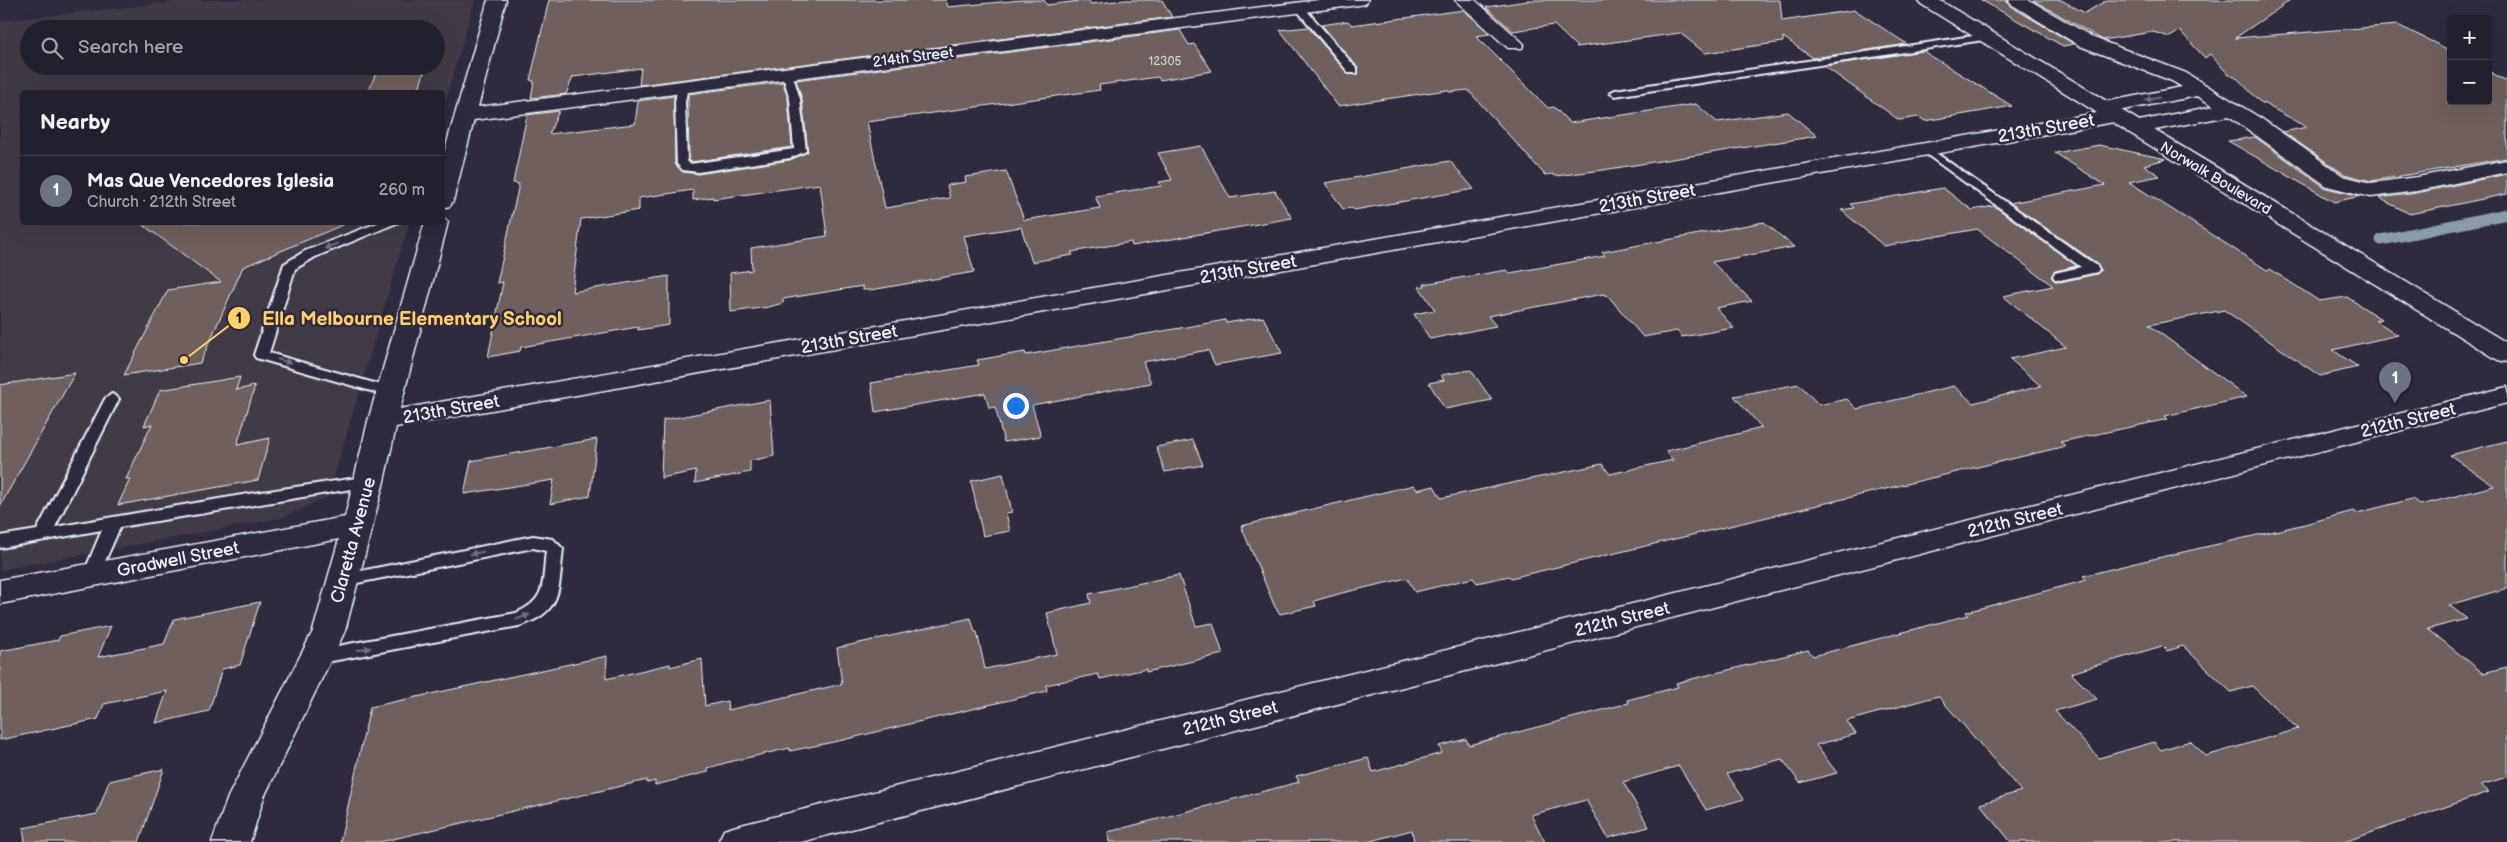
<!DOCTYPE html>
<meta charset="utf-8">
<style>
:root{--surface:#23202e;--page:#2b2836;--text:#f1f3f6;--muted:#a3a3aa;--line:#403e4a;--accent:#ffd166}
body{margin:0;font-family:"Balsamiq Sans",sans-serif;background:var(--page);color:var(--text)}
.controls{position:absolute;right:15px;top:15px;display:grid;overflow:hidden;border-radius:5px;box-shadow:0 5px 20px #0002}
.controls button{width:45px;height:45px;display:grid;place-items:center;padding:0;border:0;border-bottom:1px solid var(--line);background:var(--surface);color:var(--text);font:25px sans-serif}
.you{position:absolute;left:1015px;top:405px;width:18px;height:18px;margin:-12px;border:4px solid #fff;border-radius:50%;background:#1a73e8;box-shadow:0 0 0 8px #1a73e833}
.badge{display:grid;place-items:center;width:32px;height:32px;border-radius:50%;background:var(--accent);color:#fff;font-size:16px;font-weight:700}
.pin{position:absolute;translate:-50% -41px;filter:drop-shadow(0 1px 2px #0008)}
.pin::after{content:'';position:absolute;top:26px;width:18px;height:15px;background:inherit;clip-path:polygon(0 0,100% 0,50% 100%)}
.list{margin:0;padding:0;list-style:none}
h2{display:flex;justify-content:space-between;align-items:center;height:65px;margin:0;padding:0 20px;font-size:21px}
h2 small{font-size:16px;font-weight:400;color:var(--muted)}
.list li{display:grid;grid-template-columns:32px 1fr auto;gap:15px;align-items:center;box-sizing:border-box;height:70px;padding:0 20px;border-top:1px solid var(--line)}
.list b{display:block;font-size:19px;white-space:nowrap}
.list p{margin:0;font-size:16px;white-space:nowrap;color:var(--muted)}
.list em{font-size:16px;font-style:normal;color:var(--muted)}
.icon{flex:none;width:28px;height:28px;fill:none;stroke:currentColor;stroke-width:2;stroke-linecap:round;stroke-linejoin:round}
.map{position:relative;flex:none;width:2507px;height:842px;overflow:hidden}
.search{position:absolute;background:var(--surface);box-shadow:0 5px 20px #0002;left:20px;top:20px;width:425px;height:55px;display:flex;align-items:center;gap:12px;box-sizing:border-box;padding:0 18px;border-radius:28px;color:var(--muted);font-size:19px}
.panel{position:absolute;background:var(--surface);box-shadow:0 5px 20px #0002;left:20px;top:90px;width:425px;height:135px;border-radius:5px}
.map>svg:first-child{display:block}
.built{fill:#423a47;fill-rule:evenodd}
.lines{fill:none;stroke-linecap:round;stroke-linejoin:round}
.stream{stroke:#899ca8;stroke-width:11}
.building{fill:#6f605d;stroke:#e8f1f8;fill-rule:evenodd}
.lane-casing{stroke:#e8f1f8;stroke-width:4}
.street-casing{stroke:#e8f1f8;stroke-width:3}
.secondary-casing{stroke:#e8f1f8;stroke-width:3}
.lane{fill:#2f2a3d;fill-rule:evenodd}
.street{fill:#2f2a3d;fill-rule:evenodd}
.secondary{fill:#2f2a3d;fill-rule:evenodd}
.oneway{fill:#70707e}
.labels{text-anchor:middle;stroke-width:5;stroke-linejoin:round;paint-order:stroke}
.far-number-label{font-size:12px;fill:#cacdd1}
.far-street-label{font-size:15px;fill:#e8f1f8;stroke:#2f2a3d}
.street-label{font-size:18px;fill:#e8f1f8;stroke:#2f2a3d}
.leader{fill:none;stroke:#ffd166;stroke-width:2}
.callout-dot{fill:#ffd166;stroke:#2f2a3d;stroke-width:2}
.mark-label{font-size:15px;text-anchor:middle;font-weight:bold;fill:#111}
.callout-label{font-size:19px;text-anchor:middle;font-weight:bold;fill:#ffd166;stroke:#2f2a3d;stroke-width:5;stroke-linejoin:round;paint-order:stroke}
</style>
<div class="map">
<svg width="2507" height="842" viewBox="0 0 2507 842">
<rect width="100%" height="100%" fill="#2f2a3d"/>
<filter id="ink" filterUnits="userSpaceOnUse"><feTurbulence type="fractalNoise" baseFrequency=".02" numOctaves="2"/><feDisplacementMap in="SourceGraphic" scale="10" xChannelSelector="R" yChannelSelector="G"/><feConvolveMatrix kernelMatrix="1 2 1 2 8 2 1 2 1" color-interpolation-filters="sRGB"/></filter>
<g filter="url(#ink)">
<path class="built" d="M 193,0 L 475,0 L 443,109 L 442,92 L 22,92 L 22,222 L 409,223 L 328,497 L 281,518 L 0,570 L 0,21 ZM 29,29 L 436,29 L 436,66 L 29,66 Z"/>
<g class="lines">
<path class="stream" d="M 2381,240 L 2507,214"/>
</g>
<g class="building">
<path d="M 549,0 L 946,0 L 948,7 L 1022,0 L 1044,0 L 1047,5 L 1088,0 L 1091,4 L 1125,0 L 1162,0 L 1172,17 L 639,85 L 641,68 L 573,77 L 566,94 L 531,98 L 534,81 L 530,80 Z"/>
<path d="M 1527,0 L 1780,0 L 1782,21 L 1855,10 L 1907,44 L 1813,58 L 1783,37 L 1783,42 L 1705,53 L 1680,33 L 1577,47 L 1554,25 L 1513,31 L 1486,7 L 1528,1 Z"/>
<path d="M 1981,0 L 2006,0 L 2010,6 L 2074,44 L 2063,46 Z"/>
<path d="M 2033,0 L 2061,0 L 2085,13 L 2107,0 L 2291,0 L 2235,38 L 2398,25 L 2451,51 L 2451,101 L 2488,101 L 2488,71 L 2507,81 L 2507,158 L 2371,181 L 2344,174 L 2283,132 L 2307,127 L 2259,101 L 2235,76 L 2229,75 L 2210,54 L 2205,58 L 2180,31 L 2170,37 L 2153,32 L 2103,40 Z"/>
<path d="M 1464,10 L 1490,34 L 1476,36 L 1548,108 L 1554,107 L 1570,123 L 1696,104 L 1717,122 L 1788,112 L 1817,136 L 1603,170 L 1555,176 L 1553,174 L 1545,175 L 1468,90 L 1449,92 L 1447,90 L 1338,106 L 1280,30 L 1308,27 L 1348,74 L 1357,75 L 1358,68 L 1322,25 L 1348,21 L 1352,25 Z"/>
<path d="M 1180,30 L 1189,45 L 1194,44 L 1212,71 L 1160,80 L 1158,77 L 1099,85 L 1100,90 L 867,122 L 885,208 L 950,198 L 947,185 L 966,182 L 965,177 L 1006,171 L 1024,220 L 1100,208 L 1095,196 L 1161,186 L 1159,182 L 1172,180 L 1158,153 L 1201,146 L 1230,198 L 1275,191 L 1292,218 L 1132,246 L 1131,242 L 1071,252 L 1073,255 L 1032,262 L 1021,227 L 964,236 L 974,272 L 871,290 L 863,290 L 863,286 L 783,299 L 783,303 L 769,307 L 731,312 L 730,273 L 752,270 L 751,248 L 827,236 L 820,184 L 713,199 L 713,197 L 693,200 L 693,190 L 639,198 L 639,210 L 581,219 L 572,292 L 669,276 L 669,325 L 638,330 L 638,327 L 521,347 L 520,351 L 488,357 L 503,282 L 497,283 L 519,184 L 513,183 L 527,115 L 559,111 L 549,134 L 635,124 L 638,101 L 674,96 L 675,164 L 683,172 L 698,174 L 790,160 L 808,152 L 802,99 L 796,80 Z"/>
<path d="M 1923,51 L 2012,106 L 1925,121 L 1919,117 L 1899,120 L 1824,66 Z"/>
<path d="M 379,66 L 426,66 L 418,92 L 368,92 Z"/>
<path d="M 783,82 L 788,99 L 792,147 L 691,162 L 689,160 L 688,94 Z"/>
<path d="M 2255,137 L 2326,188 L 2361,196 L 2334,202 L 2228,141 Z"/>
<path d="M 2099,145 L 2166,159 L 2144,165 L 2160,176 L 2129,182 L 2267,270 L 2270,269 L 2319,301 L 2347,297 L 2381,319 L 2375,320 L 2398,335 L 2333,350 L 2358,367 L 2320,376 L 2224,310 L 2149,325 L 2247,397 L 2165,416 L 2168,419 L 2060,442 L 2066,446 L 1511,578 L 1509,576 L 1477,583 L 1473,578 L 1415,592 L 1407,578 L 1342,593 L 1314,601 L 1316,606 L 1280,614 L 1275,607 L 1241,526 L 1414,485 L 1417,490 L 1434,486 L 1441,498 L 1602,464 L 1610,474 L 1673,460 L 1666,451 L 1762,428 L 1734,396 L 1799,384 L 1819,405 L 1847,399 L 1857,409 L 1954,386 L 1973,403 L 2041,386 L 2010,359 L 2066,347 L 2003,296 L 2053,286 L 1977,229 L 1884,246 L 1841,210 L 1854,208 L 1850,204 L 1943,188 L 1972,210 L 1994,206 L 2077,266 L 2055,271 L 2051,277 L 2055,281 L 2060,282 L 2097,274 L 2101,270 L 2098,264 L 2010,203 L 2105,185 L 2055,153 Z"/>
<path d="M 1450,161 L 1474,189 L 1354,210 L 1352,208 L 1343,209 L 1325,183 Z"/>
<path d="M 2507,174 L 2507,194 L 2410,214 L 2379,198 L 2417,193 Z"/>
<path d="M 139,222 L 347,222 L 347,223 L 243,267 L 200,363 L 124,375 L 168,290 L 221,282 Z"/>
<path d="M 1764,222 L 1794,247 L 1712,262 L 1752,301 L 1716,308 L 1734,328 L 1682,337 L 1677,331 L 1643,337 L 1608,296 L 1603,294 L 1488,316 L 1496,326 L 1430,339 L 1414,314 L 1435,310 L 1419,287 L 1425,286 L 1424,284 L 1507,270 L 1510,273 L 1605,256 L 1602,252 Z"/>
<path d="M 1263,317 L 1282,353 L 1215,365 L 1208,350 L 1143,362 L 1151,383 L 1032,405 L 1041,436 L 1004,442 L 995,407 L 989,408 L 985,393 L 875,412 L 871,383 L 979,365 L 977,360 L 1025,352 L 1026,355 L 1192,326 L 1225,320 L 1226,323 Z"/>
<path d="M 1471,370 L 1492,400 L 1445,409 L 1429,383 L 1444,380 L 1441,375 Z"/>
<path d="M 75,373 L 0,506 L 0,385 Z"/>
<path d="M 240,377 L 236,390 L 255,386 L 237,445 L 270,438 L 258,480 L 118,505 L 130,479 L 126,479 L 152,424 L 144,426 L 160,390 Z"/>
<path d="M 770,400 L 774,456 L 750,461 L 750,472 L 695,483 L 696,471 L 661,478 L 663,420 Z"/>
<path d="M 597,439 L 590,496 L 550,504 L 554,480 L 464,494 L 471,461 Z"/>
<path d="M 1193,440 L 1203,465 L 1165,472 L 1156,447 Z"/>
<path d="M 2507,441 L 2507,588 L 2449,605 L 2467,619 L 2428,629 L 2483,673 L 2507,667 L 2507,777 L 2481,785 L 2489,792 L 2344,842 L 2011,842 L 1980,804 L 2021,791 L 1938,696 L 1847,721 L 1856,734 L 1816,745 L 1837,773 L 1800,783 L 1782,759 L 1727,774 L 1744,799 L 1706,810 L 1679,766 L 1623,782 L 1649,827 L 1608,838 L 1586,800 L 1531,815 L 1545,842 L 1414,842 L 1412,830 L 1367,842 L 1109,842 L 1108,832 L 1299,782 L 1296,776 L 1368,758 L 1373,772 L 1442,753 L 1439,746 L 1466,739 L 1469,745 L 1629,703 L 1627,700 L 1678,687 L 1676,683 L 1808,650 L 1813,656 L 1832,651 L 1968,615 L 1966,612 L 2087,580 L 2083,576 L 2131,564 L 2301,525 L 2353,511 L 2357,513 L 2412,499 L 2421,505 L 2494,486 L 2450,455 ZM 2162,646 L 2167,651 L 2183,646 L 2231,692 L 2252,686 L 2298,729 L 2206,756 L 2190,741 L 2161,750 L 2154,742 L 2099,758 L 2055,711 L 2097,699 L 2071,673 Z"/>
<path d="M 1003,474 L 1012,512 L 1006,513 L 1010,531 L 983,536 L 971,481 Z"/>
<path d="M 1179,575 L 1196,626 L 1213,623 L 1223,654 L 1146,672 L 1146,669 L 1100,679 L 1098,674 L 1046,685 L 1047,691 L 843,740 L 790,751 L 790,748 L 729,762 L 708,768 L 708,772 L 655,785 L 655,781 L 647,783 L 647,780 L 380,842 L 340,842 L 370,707 L 607,656 L 606,679 L 670,664 L 670,667 L 702,659 L 705,706 L 727,701 L 728,710 L 842,684 L 837,648 L 971,618 L 975,632 L 977,632 L 985,669 L 1057,654 L 1047,613 L 1091,603 L 1089,594 Z"/>
<path d="M 260,602 L 240,665 L 222,669 L 209,711 L 156,723 L 167,691 L 104,704 L 98,719 L 0,740 L 0,651 L 58,640 L 60,636 L 111,626 L 98,657 L 164,644 L 174,619 Z"/>
<path d="M 164,769 L 139,842 L 25,842 L 23,828 L 97,814 L 109,781 Z"/>
</g>
<g class="lines">
<defs>
<g id="lane">
<path d="M 1296,5 L 1302,5 L 1357,69 L 1357,73 L 1349,73 L 1296,9 Z"/>
<path d="M 1986,34 L 1991,37 L 1990,39 L 1615,96 L 1610,93 L 1615,90 Z"/>
<path d="M 787,70 L 792,73 L 800,99 L 806,151 L 790,158 L 698,172 L 683,170 L 677,164 L 675,102 L 678,86 L 683,83 L 688,86 L 685,102 L 687,161 L 690,164 L 794,149 L 790,99 L 782,73 Z"/>
<path d="M 1926,146 L 2097,266 L 2099,269 L 2097,272 L 2060,280 L 2055,279 L 2053,276 L 2055,273 L 2081,267 L 1922,151 L 1922,147 Z"/>
<path d="M 380,222 L 399,222 L 315,257 L 295,269 L 269,353 L 395,389 L 397,392 L 395,395 L 385,395 L 256,358 L 254,355 L 284,264 L 305,251 Z"/>
<path d="M 112,394 L 119,399 L 55,527 L 248,494 L 370,476 L 376,477 L 378,481 L 376,485 L 370,486 L 120,527 L 99,575 L 97,579 L 91,581 L 85,579 L 83,575 L 102,530 L 0,548 L 0,536 L 37,530 L 105,399 Z"/>
<path d="M 533,536 L 553,539 L 563,549 C 558,589 564,612 519,626 L 316,664 L 310,662 L 307,657 L 310,652 L 316,650 L 516,613 C 548,599 542,582 546,551 L 533,548 L 342,586 L 336,584 L 333,580 L 336,576 Z"/>
</g>
<g id="street">
<path d="M 488,0 L 506,0 L 478,107 L 1318,0 L 1368,0 L 1365,4 L 1359,5 L 474,120 L 453,201 L 450,206 L 442,208 L 442,160 Z"/>
<path d="M 1455,0 L 1475,0 L 1524,44 L 1522,48 L 1508,48 Z"/>
<path d="M 2008,0 L 2029,0 L 2094,38 L 2186,73 L 2262,119 L 2343,176 L 2371,183 L 2417,177 L 2507,160 L 2507,172 L 2417,191 L 2371,197 L 2327,186 L 2229,116 L 2134,134 L 2127,132 L 2124,128 L 2127,124 L 2134,122 L 2214,106 L 2197,96 L 2118,111 L 2124,116 L 2121,120 L 2114,122 L 396,427 L 384,481 L 345,631 L 264,797 L 250,842 L 212,842 L 228,797 L 313,631 L 339,539 L 0,604 L 0,580 L 345,517 L 368,421 L 425,222 L 442,222 L 442,217 L 448,222 L 400,409 L 2097,113 L 2091,108 L 2094,104 L 2182,87 L 2172,81 L 2080,46 L 2011,4 Z"/>
<path d="M 2507,387 L 2507,403 L 801,842 L 718,842 L 724,830 L 737,826 Z"/>
</g>
<path id="secondary" d="M 1918,0 L 1939,0 L 2507,343 L 2507,362 L 2498,360 L 1921,4 Z"/>
</defs>
<use href="#lane" class="lane-casing"/>
<use href="#street" class="street-casing"/>
<use href="#secondary" class="secondary-casing"/>
<use href="#lane" class="lane"/>
<use href="#street" class="street"/>
<use href="#secondary" class="secondary"/>
</g>
<defs><path id="oneway-solid" d="M-6-.8H1V-3.2L6.5 0L1 3.2V.8H-6Z" transform="scale(1.25)"/></defs>
<g class="oneway">
<use href="#oneway-solid" transform="translate(2152 99) rotate(169)"/>
<use href="#oneway-solid" transform="translate(331 246) rotate(159)"/>
<use href="#oneway-solid" transform="translate(284 361) rotate(16)"/>
<use href="#oneway-solid" transform="translate(477 553) rotate(169)"/>
<use href="#oneway-solid" transform="translate(523 617) rotate(-21)"/>
<use href="#oneway-solid" transform="translate(364 649) rotate(-10)"/>
</g>
</g>
<g class="labels">
<g class="far-number-label">
<text x="1165" y="65">12305</text>
</g>
<g class="far-street-label">
<text transform="translate(913 57) rotate(-7)" y="5">214th Street</text>
<text transform="translate(2216 178) rotate(31)" y="5">Norwalk Boulevard</text>
</g>
<g class="street-label">
<text transform="translate(2046 128) rotate(-10)" y="6">213th Street</text>
<text transform="translate(1647 198) rotate(-10)" y="6">213th Street</text>
<text transform="translate(1248 269) rotate(-10)" y="6">213th Street</text>
<text transform="translate(849 339) rotate(-10)" y="6">213th Street</text>
<text transform="translate(451 409) rotate(-10)" y="6">213th Street</text>
<text transform="translate(2408 420) rotate(-14)" y="6">212th Street</text>
<text transform="translate(2015 520) rotate(-14)" y="6">212th Street</text>
<text transform="translate(353 540) rotate(-75)" y="6">Claretta Avenue</text>
<text transform="translate(178 559) rotate(-11)" y="6">Gradwell Street</text>
<text transform="translate(1622 619) rotate(-14)" y="6">212th Street</text>
<text transform="translate(1230 718) rotate(-14)" y="6">212th Street</text>
</g>
</g>
<path class="leader" d="M184 360L239 318"/>
<g class="callout-dot">
<circle cx="184" cy="360" r="5"/>
<circle cx="239" cy="318" r="12"/>
</g>
<g class="mark-label">
<text x="239" y="323">1</text>
</g>
<g class="callout-label">
<text x="412" y="325">Ella Melbourne Elementary School</text>
</g>
</svg>
<div class="controls">
<button>+</button>
<button>−</button>
</div>
<div class="you"></div>
<div class="pin badge" style="left:2395px;top:403px;background:#6b7280">1</div>
<div class="search"><svg class="icon" aria-label="search" viewBox="0 0 24 24"><circle cx="10" cy="10" r="6"/><path d="M15 15l6 6"/></svg>Search here</div>
<section class="panel">
<h2>Nearby<small></small></h2>
<ul class="list">
<li><span class="badge" style="background:#6b7280">1</span><div><b>Mas Que Vencedores Iglesia</b><p>Church · 212th Street</p></div><em>260 m</em></li>
</ul>
</section>
</div>
